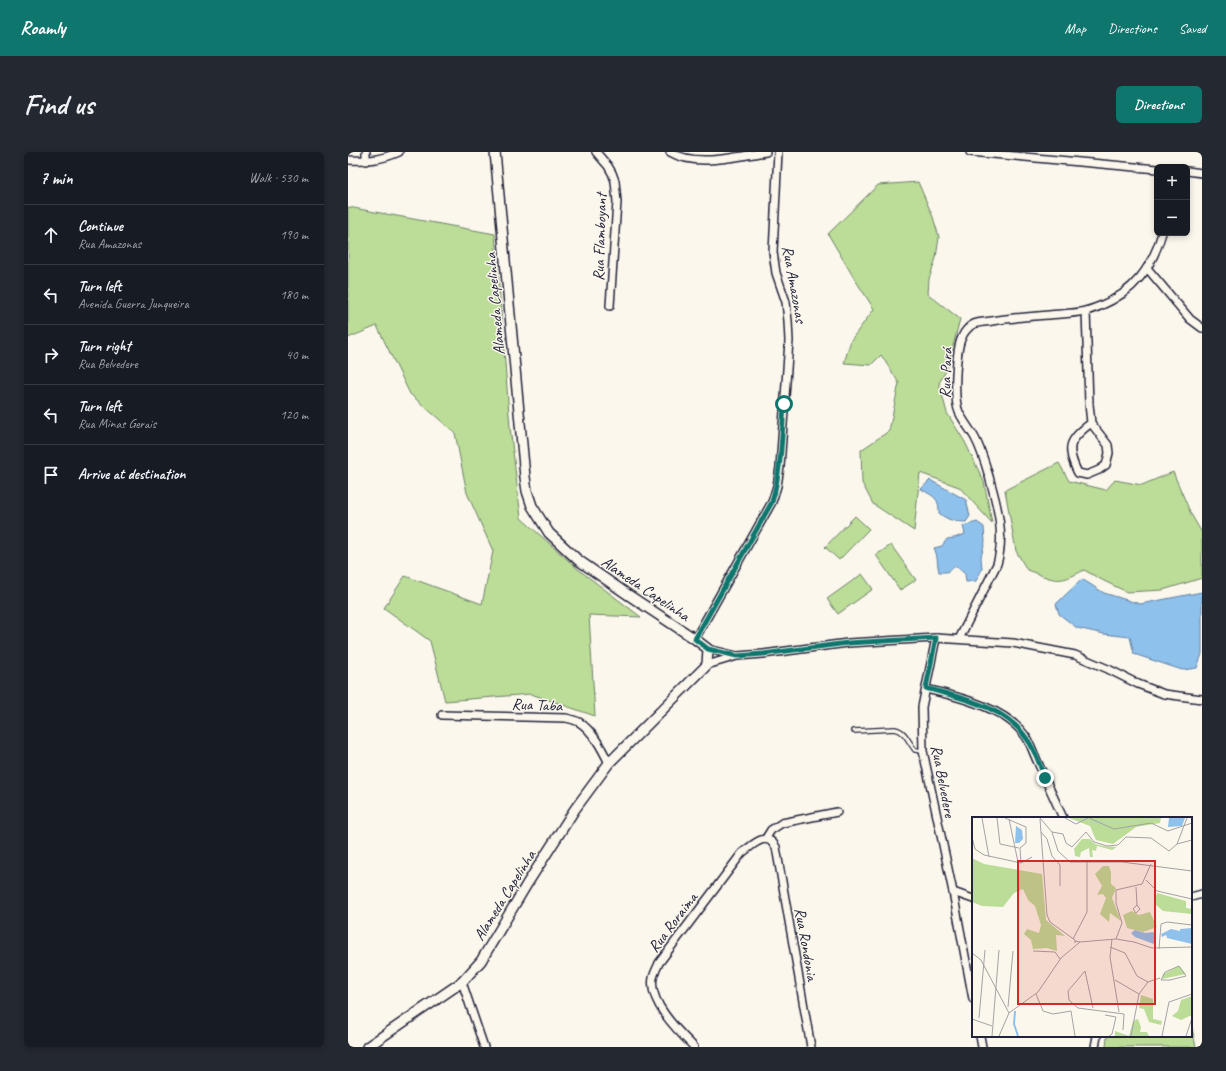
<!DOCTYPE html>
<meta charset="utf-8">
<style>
:root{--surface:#171b24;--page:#242831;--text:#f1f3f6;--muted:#9ea1a6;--line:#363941;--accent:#0f766e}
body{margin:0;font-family:Caveat,sans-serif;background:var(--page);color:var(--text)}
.controls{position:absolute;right:12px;top:12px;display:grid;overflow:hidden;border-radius:6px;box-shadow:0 2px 6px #0003}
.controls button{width:36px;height:36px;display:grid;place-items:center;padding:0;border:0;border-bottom:1px solid var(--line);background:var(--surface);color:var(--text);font:20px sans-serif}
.stop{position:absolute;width:12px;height:12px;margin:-9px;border:3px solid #0f766e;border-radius:50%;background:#fff}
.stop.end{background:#0f766e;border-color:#fff;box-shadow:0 1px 4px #0008}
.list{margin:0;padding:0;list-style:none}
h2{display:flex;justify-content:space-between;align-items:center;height:52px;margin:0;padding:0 16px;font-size:17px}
h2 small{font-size:13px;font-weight:400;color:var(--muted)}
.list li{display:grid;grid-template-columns:26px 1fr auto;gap:12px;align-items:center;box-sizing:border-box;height:60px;padding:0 16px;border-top:1px solid var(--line)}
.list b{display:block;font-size:15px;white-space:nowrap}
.list p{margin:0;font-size:13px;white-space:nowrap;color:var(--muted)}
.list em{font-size:13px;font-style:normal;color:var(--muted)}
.icon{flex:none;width:22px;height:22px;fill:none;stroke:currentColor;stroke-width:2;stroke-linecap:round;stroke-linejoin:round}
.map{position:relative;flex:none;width:854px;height:895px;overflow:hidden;border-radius:6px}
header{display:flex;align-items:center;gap:24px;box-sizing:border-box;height:56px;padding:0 20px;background:var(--accent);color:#fff}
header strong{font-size:19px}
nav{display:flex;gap:22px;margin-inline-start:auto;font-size:14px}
.intro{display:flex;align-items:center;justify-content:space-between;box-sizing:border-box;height:96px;padding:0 24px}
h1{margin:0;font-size:28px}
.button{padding:10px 18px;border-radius:6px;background:var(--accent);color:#fff;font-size:14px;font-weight:700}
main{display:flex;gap:24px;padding:0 24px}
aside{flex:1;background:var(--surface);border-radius:6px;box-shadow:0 2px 6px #0003}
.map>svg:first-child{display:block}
.green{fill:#bbdd97;stroke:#6e8069}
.water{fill:#8ec1eb;stroke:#6381a5}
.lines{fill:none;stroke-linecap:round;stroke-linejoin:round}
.service-casing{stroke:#22223b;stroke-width:6}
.minor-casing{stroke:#22223b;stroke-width:10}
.tertiary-casing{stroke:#22223b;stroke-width:12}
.service{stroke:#fbf7ec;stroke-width:3.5}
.minor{stroke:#fbf7ec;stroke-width:7}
.tertiary{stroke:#fbf7ec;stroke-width:9}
.route{stroke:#0f766e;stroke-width:5}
.labels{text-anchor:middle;stroke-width:3;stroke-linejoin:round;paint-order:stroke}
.street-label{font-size:16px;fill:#22223b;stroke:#fbf7ec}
.inset-river{fill:none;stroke:#8ec1eb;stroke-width:2}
.inset-road{fill:none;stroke:#a4a2a5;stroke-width:1}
.view{fill:#d62828;fill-opacity:0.15;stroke:#d62828;stroke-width:2}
.inset-edge{fill:none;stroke:#22223b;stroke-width:2}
</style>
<header>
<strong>Roamly</strong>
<nav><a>Map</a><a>Directions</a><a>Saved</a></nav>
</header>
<div class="intro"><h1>Find us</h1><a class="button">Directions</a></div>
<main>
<aside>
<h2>7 min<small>Walk · 530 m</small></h2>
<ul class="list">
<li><svg class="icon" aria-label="ahead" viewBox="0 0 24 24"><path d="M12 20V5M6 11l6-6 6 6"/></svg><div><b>Continue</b><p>Rua Amazonas</p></div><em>190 m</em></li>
<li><svg class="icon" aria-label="left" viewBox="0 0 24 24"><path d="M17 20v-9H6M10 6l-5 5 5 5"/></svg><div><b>Turn left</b><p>Avenida Guerra Junqueira</p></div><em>180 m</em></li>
<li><svg class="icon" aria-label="right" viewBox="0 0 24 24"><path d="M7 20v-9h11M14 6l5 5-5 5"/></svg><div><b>Turn right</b><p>Rua Belvedere</p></div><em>40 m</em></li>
<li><svg class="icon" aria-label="left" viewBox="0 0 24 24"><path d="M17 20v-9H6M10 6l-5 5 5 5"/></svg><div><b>Turn left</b><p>Rua Minas Gerais</p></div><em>120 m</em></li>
<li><svg class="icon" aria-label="arrive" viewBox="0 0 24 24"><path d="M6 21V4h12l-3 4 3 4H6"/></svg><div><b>Arrive at destination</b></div></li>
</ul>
</aside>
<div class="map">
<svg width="854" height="895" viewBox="0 0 854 895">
<rect width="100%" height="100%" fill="#fbf7ec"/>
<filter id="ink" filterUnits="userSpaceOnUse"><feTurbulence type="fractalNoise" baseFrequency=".025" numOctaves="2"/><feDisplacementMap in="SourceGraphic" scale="8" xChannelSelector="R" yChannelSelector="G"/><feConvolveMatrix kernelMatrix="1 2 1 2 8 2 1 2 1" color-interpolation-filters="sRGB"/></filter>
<g filter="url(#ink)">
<g class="green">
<path d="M 570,30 L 585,65 L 591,85 L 588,106 L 581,127 L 580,142 L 612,167 L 599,217 L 591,231 L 599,261 L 617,290 L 636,330 L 644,371 L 611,335 L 572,321 L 566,379 L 525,352 L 514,331 L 513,298 L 541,279 L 551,231 L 533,203 L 523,213 L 496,211 L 503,188 L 526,157 L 506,126 L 480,82 L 530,33 Z"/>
<path d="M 0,55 L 147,82 L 162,275 L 173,366 L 231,418 L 293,465 L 241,463 L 247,564 L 183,542 L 97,549 L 82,489 L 36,456 L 57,424 L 134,452 L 145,399 L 119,341 L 107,281 L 62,242 L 29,174 L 0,186 Z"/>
<path d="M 711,311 L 721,329 L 758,338 L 767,328 L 794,333 L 825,320 L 843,362 L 854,381 L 854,426 L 815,438 L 779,440 L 756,429 L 736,418 C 709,433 707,428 679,418 L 668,399 L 657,338 Z"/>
<path d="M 507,364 L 521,377 L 491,408 L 477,395 Z"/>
<path d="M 543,393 L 568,428 L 552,438 L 528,403 Z"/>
<path d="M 514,422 L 525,437 L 490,462 L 479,447 Z"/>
<path d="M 843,871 L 848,895 L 758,895 L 759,884 L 843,884 Z"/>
</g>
<g class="water">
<path d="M 582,328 L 618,348 L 622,364 L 618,370 C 607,370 599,368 591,361 C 591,345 586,345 573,337 Z"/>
<path d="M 629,370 L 636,375 L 637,390 L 633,405 L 634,417 L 628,429 L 618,430 L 617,422 L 608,414 L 599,420 L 591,420 C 589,412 590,404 586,396 L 594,394 L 599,387 L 606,386 L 617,382 L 615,374 Z"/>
<path d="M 734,427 L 756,441 L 792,452 L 854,440 L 854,502 L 849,516 L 834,518 L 786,502 L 782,485 L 756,482 L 729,476 L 711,462 L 708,452 Z"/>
</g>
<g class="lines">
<defs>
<path id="service" d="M 506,579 L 547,577 C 558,579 560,590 567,598 L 575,599"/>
<g id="minor">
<path d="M 18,0 L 18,9"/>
<path d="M 248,0 L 260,14 L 264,21 L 267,29 L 269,50 L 262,154"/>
<path d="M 322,0 C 349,16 389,4 418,0"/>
<path d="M 622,0 L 809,17"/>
<path d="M 0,8 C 20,9 33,8 51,0"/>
<path d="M 839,19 L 854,21"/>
<path d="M 799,116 L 842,167 L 854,176"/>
<path d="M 738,159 L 741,252 L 743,271 L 760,293 L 761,301 L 758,313 L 751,318 L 739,323 L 730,321 C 717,295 721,288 743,271"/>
<path d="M 588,486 L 574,555 L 575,599 L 605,740 L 625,847"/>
<path d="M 347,487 L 424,350 L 429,334 L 432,315 L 441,189 L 440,169 L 438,150 L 428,121 L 425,100 L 430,0"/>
<path d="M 611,487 L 649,412 C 657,384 650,356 642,328 C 638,314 634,299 627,286 C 622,277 615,269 611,260 C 605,247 608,197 614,185 C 616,180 621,174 626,172 C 631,170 638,170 644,169 C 667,165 690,164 713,162 C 721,161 730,161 737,159 C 742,158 747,156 752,154 C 786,140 804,116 814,81"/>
<path d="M 389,504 L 415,502 L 500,491 L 588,486 L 665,491 L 727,503 L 760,517 L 790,532 L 816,542 L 854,547"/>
<path d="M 359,513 L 389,504 L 360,497"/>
<path d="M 578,537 C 611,545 661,556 680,588 C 684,596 687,605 691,613 C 699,631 707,648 715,666"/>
<path d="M 94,563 L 218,566 C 222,567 227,568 231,570 C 245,579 254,597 261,611"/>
<path d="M 418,686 L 423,678 L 434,671 L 489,660"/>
<path d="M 605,740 L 625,747"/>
<path d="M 843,745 L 854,742"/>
<path d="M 114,830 L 136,895"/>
<path d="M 632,884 L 634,895"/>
<path d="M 346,895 C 331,880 300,850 305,826 C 306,821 309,816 311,811 L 394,701 C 405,693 418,678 428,695 L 463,895"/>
<path d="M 747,895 L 749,884"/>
</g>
<path id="tertiary" d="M 19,895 L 114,830 L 133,809 L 179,732 L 227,657 L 261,611 L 359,513 L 360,497 L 347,487 L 279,442 L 230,408 L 201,381 L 184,354 L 179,339 L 177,325 L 147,0"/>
</defs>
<use href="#service" class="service-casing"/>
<use href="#minor" class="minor-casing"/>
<use href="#tertiary" class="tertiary-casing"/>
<use href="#service" class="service"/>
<use href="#minor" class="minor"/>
<use href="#tertiary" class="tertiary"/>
</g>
</g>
<g class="lines" filter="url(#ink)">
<path class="route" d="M 436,252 C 434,285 433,318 424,350 L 347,487 L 360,497 L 389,504 L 415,502 L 500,491 L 588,486 L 578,536 C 613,546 657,554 679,587 C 687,597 692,614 697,626"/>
</g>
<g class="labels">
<g class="street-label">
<text transform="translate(251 85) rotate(-88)" y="6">Rua Flamboyant</text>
<text transform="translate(447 132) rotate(80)" y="6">Rua Amazonas</text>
<text transform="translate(146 152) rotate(-95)" y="6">Alameda Capelinha</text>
<text transform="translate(597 221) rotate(-88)" y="6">Rua Pará</text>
<text transform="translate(298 436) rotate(34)" y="6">Alameda Capelinha</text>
<text transform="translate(189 552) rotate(2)" y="6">Rua Taba</text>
<text transform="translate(596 629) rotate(79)" y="6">Rua Belvedere</text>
<text transform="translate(156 743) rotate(-58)" y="6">Alameda Capelinha</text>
<text transform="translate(324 770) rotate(-53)" y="6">Rua Roraima</text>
<text transform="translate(459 792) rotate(80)" y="6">Rua Rondonia</text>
</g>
</g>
<g transform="translate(624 665)">
<rect width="220" height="220" fill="#fbf7ec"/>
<path d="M 97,1 L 189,1 L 188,6 L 164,10 L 141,27 L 124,23 L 118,9 ZM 110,22 L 118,22 L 123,27 L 131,29 L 145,30 L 140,33 L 125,29 L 124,34 L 120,33 L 121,40 L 118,40 L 117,31 L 109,35 L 108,40 L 103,39 L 102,32 ZM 0,41 L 12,47 L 70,57 L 74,103 L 93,119 L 84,118 L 85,134 L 75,131 L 61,132 L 59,123 L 52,117 L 55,112 L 67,116 L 69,108 L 63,89 L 56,83 L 51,72 L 42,76 L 31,90 L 10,89 L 0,85 ZM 131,49 L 137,49 L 139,55 L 139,67 L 144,71 L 140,81 L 149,104 L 138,96 L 137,105 L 128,97 L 134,81 L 131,77 L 125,78 L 130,69 L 123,57 ZM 185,76 L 214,84 L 214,91 L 220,92 L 220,97 L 191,94 L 182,86 ZM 160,94 L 167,98 L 178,95 L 185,110 L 171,115 L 155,111 L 151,98 ZM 207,149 L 214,157 L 190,162 L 191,157 ZM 169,178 L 181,182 L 181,202 L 190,204 L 189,208 L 177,205 L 172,192 L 167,191 ZM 220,179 L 220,198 L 209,203 L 200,199 L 206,194 L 209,183 ZM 166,202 L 169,210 L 168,215 L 175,215 L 177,219 L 143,219 L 143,214 L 157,219 L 161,204 Z" fill="#bbdd97"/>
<path d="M 197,1 L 213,1 L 210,9 L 196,10 ZM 44,9 L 50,13 L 51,22 L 47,26 L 43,26 ZM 220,111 L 220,127 L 195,121 L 194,118 L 190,120 L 189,117 L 199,112 L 208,114 L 208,112 ZM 163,113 L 173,116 L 183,115 L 182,127 L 163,120 L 159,116 Z" fill="#8ec1eb"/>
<path class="inset-river" d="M 43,194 L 42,207 L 46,219"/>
<path class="inset-road" d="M 10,1 L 17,40M 25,1 L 28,27 L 47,31M 33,1 L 54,10 L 54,26 L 48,31 L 49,46M 68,1 L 80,15 L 86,34 L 98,45 L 150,45 L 220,54M 93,1 L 104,7 L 116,1M 117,1 L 142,12 L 179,6 L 196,14 L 220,6M 37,2 L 46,45M 68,2 L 75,98 L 78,105 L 103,123 L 103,126M 69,15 L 75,22 L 80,39 L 88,48 L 88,69M 80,15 L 91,17 L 94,26 L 100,30 L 114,15 L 122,25 L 135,29 L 146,28 L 154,20 L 179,21 L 197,34 L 205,27 L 215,1M 0,20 L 3,32 L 12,38 L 49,46 L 60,40M 205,27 L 220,23M 174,63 L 185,74 L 220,82M 164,70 L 165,88 L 168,92 L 164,96 L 161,92 L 165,88M 101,122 L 115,95 L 115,44M 140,122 L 138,140 L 147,195M 144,122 L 150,106 L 144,86 L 144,73 L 170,67 L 179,47M 108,125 L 144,122 L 162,125 L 180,131 L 220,130M 138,130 L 153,136 L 165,159 L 176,165M 187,132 L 189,107 L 195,105 L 220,108M 61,134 L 83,135 L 88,142M 0,136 L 9,143 L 37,196M 207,149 L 214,159 L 198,163 L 189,163 L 193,155 ZM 143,163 L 167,177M 176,165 L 188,161M 64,177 L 71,194 L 81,197 L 99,194 L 103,219M 36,190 L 41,134M 121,191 L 113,154 L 96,174 L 97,183 L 106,191 L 152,197 L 151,213M 133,198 L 144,200 L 140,217 L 137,219M 7,201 L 13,133M 0,202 L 20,209M 20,219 L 27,133M 27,219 L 37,196 L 66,175 L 89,141 L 108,125 L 103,124M 159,219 L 167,177 L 176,165M 190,219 L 197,185 L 220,177M 214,219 L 220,201"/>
<path class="view" d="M 46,44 L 183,44 L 183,187 L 46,187 Z"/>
<rect width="220" height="220" class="inset-edge"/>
</g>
</svg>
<div class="controls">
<button>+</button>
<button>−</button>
</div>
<div class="stop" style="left:436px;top:252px"></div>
<div class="stop end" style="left:697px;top:626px"></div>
</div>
</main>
